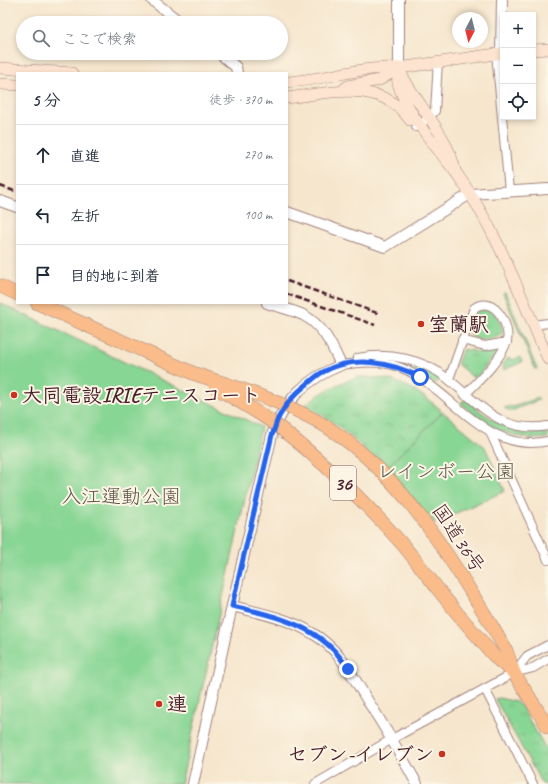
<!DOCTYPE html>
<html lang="ja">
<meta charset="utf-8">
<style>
:root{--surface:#fff;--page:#f2f2f3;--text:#1f2937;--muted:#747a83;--line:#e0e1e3}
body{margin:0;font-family:Caveat,"Klee One",sans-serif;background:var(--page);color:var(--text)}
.controls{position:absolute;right:12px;top:12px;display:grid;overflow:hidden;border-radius:0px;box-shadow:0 2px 6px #0003}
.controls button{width:36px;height:36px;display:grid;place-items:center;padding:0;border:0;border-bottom:1px solid var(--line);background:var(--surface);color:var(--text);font:20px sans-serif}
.compass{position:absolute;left:452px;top:12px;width:36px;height:36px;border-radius:50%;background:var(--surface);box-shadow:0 2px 6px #0003;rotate:187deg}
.stop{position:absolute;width:12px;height:12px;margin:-9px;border:3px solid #2563eb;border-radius:50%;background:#fff}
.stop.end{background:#2563eb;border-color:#fff;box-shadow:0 1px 4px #0008}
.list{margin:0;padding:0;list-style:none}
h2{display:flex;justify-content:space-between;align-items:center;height:52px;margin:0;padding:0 16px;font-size:17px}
h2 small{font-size:13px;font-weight:400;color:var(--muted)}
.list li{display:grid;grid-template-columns:26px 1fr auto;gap:12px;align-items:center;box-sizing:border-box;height:60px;padding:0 16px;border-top:1px solid var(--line)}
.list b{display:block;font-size:15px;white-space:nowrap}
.list em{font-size:13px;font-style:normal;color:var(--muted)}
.icon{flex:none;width:22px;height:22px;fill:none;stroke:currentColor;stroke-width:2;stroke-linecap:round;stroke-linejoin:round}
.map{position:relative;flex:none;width:548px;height:784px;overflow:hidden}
.search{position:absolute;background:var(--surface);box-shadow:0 2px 6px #0003;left:16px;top:16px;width:272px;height:44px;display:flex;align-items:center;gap:10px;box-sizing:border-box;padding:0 14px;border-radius:22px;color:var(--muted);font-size:15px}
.panel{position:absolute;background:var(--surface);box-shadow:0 2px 6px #0003;left:16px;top:72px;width:272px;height:232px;border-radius:0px}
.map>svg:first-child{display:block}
.grass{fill:url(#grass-tufts);stroke:#697a60}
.park{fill:#88d694;stroke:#697a60}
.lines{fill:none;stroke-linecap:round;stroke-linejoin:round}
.minor-casing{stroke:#a0827c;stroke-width:10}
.tertiary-casing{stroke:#a0827c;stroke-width:12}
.secondary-casing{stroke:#a0827c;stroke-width:12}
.trunk-casing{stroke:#a0827c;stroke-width:14}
.minor{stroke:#fff;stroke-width:8}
.tertiary{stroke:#fff;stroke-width:10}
.secondary{stroke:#fde4d0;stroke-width:11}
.trunk{stroke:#f9bc8a;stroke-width:13}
.rail{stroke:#4a1f2b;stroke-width:2.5;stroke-dasharray:6 3;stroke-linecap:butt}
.trunk-bridge-casing{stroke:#a0827c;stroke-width:14;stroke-linecap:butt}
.trunk-bridge{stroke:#f9bc8a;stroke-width:13}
.route{stroke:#2563eb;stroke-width:5}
.poi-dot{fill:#c8321e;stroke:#fcf5e5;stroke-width:1.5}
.labels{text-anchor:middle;stroke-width:4;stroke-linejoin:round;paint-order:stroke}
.shield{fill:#fcf5e5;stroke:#7f5f63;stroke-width:1}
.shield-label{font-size:19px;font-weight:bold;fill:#4a1f2b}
.poi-label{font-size:20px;font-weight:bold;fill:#4a1f2b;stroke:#fcf5e5;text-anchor:start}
.park-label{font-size:20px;fill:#5d564a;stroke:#fcf5e5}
.street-label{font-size:20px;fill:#4a1f2b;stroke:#fcf5e5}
</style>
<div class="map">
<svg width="548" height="784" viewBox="0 0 548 784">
<defs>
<pattern id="grass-tufts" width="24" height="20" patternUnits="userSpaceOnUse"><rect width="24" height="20" fill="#88d694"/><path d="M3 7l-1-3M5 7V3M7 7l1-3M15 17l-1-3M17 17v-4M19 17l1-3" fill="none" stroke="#77b780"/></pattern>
</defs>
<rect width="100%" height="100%" fill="#fcf5e5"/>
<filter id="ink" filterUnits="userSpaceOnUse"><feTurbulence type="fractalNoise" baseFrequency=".025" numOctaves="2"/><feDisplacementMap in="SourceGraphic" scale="8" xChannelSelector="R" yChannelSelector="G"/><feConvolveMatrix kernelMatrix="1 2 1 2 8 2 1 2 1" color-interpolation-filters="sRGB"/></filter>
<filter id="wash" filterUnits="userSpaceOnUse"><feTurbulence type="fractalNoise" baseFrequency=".012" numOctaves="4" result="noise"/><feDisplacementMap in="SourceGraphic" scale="16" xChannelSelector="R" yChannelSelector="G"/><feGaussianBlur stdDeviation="0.9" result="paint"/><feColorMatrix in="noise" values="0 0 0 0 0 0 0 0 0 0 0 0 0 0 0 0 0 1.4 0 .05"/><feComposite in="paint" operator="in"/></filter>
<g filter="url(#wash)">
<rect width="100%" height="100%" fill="#f6e6cd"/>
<g class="grass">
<path d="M 505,292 L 537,369 L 535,369 L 503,293 Z"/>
<path d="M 483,309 C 496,310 499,320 503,331 L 501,335 C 491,340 476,344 469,333 L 476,312 Z"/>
<path d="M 463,349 L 484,353 L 496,350 L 498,352 L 475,379 L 457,364 Z"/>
<path d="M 520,357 L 522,362 L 504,370 L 503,365 L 508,358 L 513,360 Z"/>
<path d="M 397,362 L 417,365 L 439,376 L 438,381 L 434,383 L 395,363 Z"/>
<path d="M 358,377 C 397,377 410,385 440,409 L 441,414 L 385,469 C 360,444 336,421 305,405 C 321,392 338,383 358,377 Z"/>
<path d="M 538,398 L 539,400 L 511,411 L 504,408 L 509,406 L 513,407 Z"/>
<path d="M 466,400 C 477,410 505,429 520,432 C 529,434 539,433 548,431 L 548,438 C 515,442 485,426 462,404 L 462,401 Z"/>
<path d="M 499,698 L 516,702 L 521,706 L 548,752 L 548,784 L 542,784 L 495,699 Z"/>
</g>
<g class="park">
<path d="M 0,303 L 261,427 L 181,784 L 0,784 Z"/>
<path d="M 443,412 L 485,447 L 505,491 L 434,523 L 385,469 Z"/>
</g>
</g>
<g filter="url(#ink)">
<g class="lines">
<defs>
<g id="minor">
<path d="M 496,53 L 509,191"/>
<path d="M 416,127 L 429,118 L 435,111 L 438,62"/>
<path d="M 533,325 L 548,323"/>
<path d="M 462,340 L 485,346 L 507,342"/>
<path d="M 358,358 C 388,352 424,359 448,379 C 481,405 501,434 548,426"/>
<path d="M 341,365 C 358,362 376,361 393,365 C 449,381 481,456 548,441"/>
<path d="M 449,379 L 474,308 C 495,293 513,330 506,344 C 497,364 480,379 465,395"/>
<path d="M 490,432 L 548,560"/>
<path d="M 514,673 L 527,656 L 548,645"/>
<path d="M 485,689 L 533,784"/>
<path d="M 315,784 L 392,739 L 514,673 L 533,668 L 548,659"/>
</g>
<g id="tertiary">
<path d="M 152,0 L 181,23"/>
<path d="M 219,53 L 236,67 L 237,73"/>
<path d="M 501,53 L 502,0"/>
<path d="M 399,68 L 399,0"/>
<path d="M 0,201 L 17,207"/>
<path d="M 287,212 L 385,247 L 470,194 L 548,189"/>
<path d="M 232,606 C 259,613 288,618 312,633 C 338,648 351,673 366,698 C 384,726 401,755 417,784"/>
<path d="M 193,784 L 232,606 L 272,435 C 285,399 306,379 341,365 C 332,346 323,325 303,315 C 292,310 279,307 267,303"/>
</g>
<g id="secondary">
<path d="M 533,50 L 548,49"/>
<path d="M 0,68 L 72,73"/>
<path d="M 399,68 C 398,73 397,78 398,83 C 406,113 438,149 457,174 C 497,230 521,297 548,359"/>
<path d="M 399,69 C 415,104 447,132 455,170"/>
<path d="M 287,82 C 325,80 361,66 399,68 L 503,53"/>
<path d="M 0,84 L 17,85"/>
<path d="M 345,88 L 348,86 L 379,80 L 399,68"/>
<path d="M 287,98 C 330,93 381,78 410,120"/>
</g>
<g id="trunk">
<path d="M 0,286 L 17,294"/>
<path d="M 37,303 L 195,374"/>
<path d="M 486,616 L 506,650 L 514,673 L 548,727"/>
<path d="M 464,621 L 496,658 L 514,673"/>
</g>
</defs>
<use href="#minor" class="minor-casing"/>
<use href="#tertiary" class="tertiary-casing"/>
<use href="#secondary" class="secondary-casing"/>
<use href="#trunk" class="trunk-casing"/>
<use href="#minor" class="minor"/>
<use href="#tertiary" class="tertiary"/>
<use href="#secondary" class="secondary"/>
<use href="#trunk" class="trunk"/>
<g class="rail">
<path d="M 0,186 L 17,192"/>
<path d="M 287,281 L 380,314"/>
<path d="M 287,294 L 375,325"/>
</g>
<defs>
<g id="trunk-bridge">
<path d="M 195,374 C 238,388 289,403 327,427 C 400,474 441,544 486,616"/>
<path d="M 215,387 C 238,401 263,414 284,431 C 327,465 367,504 403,545 C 424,570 442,596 464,621"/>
</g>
</defs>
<use href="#trunk-bridge" class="trunk-bridge-casing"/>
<use href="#trunk-bridge" class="trunk-bridge"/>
</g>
</g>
<g class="lines" filter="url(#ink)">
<path class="route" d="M 348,669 C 323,626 276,616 232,606 L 272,435 C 275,429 276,421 280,415 C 286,404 296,393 306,385 C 311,381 317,375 323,372 C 353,355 390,362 420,377"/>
</g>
<g class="poi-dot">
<circle cx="421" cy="324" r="4"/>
<circle cx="14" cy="395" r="4"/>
<circle cx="159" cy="704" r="4"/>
<circle cx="442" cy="754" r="4"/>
</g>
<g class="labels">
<rect class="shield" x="330" y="466" width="26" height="34" rx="3"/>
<g class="shield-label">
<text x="343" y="490">36</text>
</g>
<g class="poi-label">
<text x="429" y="331">室蘭駅</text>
<text x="22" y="402">大同電設IRIEテニスコート</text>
<text x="167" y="711">連</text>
<text x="434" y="761" text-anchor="end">セブン-イレブン</text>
</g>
<g class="park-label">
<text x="446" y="478">レインボー公園</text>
<text x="121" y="503">入江運動公園</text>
</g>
<g class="street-label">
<text transform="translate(459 538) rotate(56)" y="7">国道36号</text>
</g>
</g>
</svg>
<div class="controls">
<button>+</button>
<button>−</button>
<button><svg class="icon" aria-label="locate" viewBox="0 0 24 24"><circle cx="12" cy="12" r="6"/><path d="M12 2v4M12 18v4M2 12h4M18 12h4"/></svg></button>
</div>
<svg class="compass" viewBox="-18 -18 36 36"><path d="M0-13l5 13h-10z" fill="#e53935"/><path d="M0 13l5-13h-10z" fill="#747a83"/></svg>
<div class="stop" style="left:420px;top:377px"></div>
<div class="stop end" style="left:348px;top:669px"></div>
<div class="search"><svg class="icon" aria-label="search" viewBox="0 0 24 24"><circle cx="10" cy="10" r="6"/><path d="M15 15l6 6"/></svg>ここで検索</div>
<section class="panel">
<h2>5 分<small>徒歩 · 370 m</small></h2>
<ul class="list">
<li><svg class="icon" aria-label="ahead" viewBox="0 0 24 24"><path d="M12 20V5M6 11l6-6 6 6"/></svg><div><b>直進</b></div><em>270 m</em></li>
<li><svg class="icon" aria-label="left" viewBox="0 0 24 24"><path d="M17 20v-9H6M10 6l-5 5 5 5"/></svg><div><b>左折</b></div><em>100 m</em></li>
<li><svg class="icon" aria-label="arrive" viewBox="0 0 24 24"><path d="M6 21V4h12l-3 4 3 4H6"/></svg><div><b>目的地に到着</b></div></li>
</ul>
</section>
</div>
